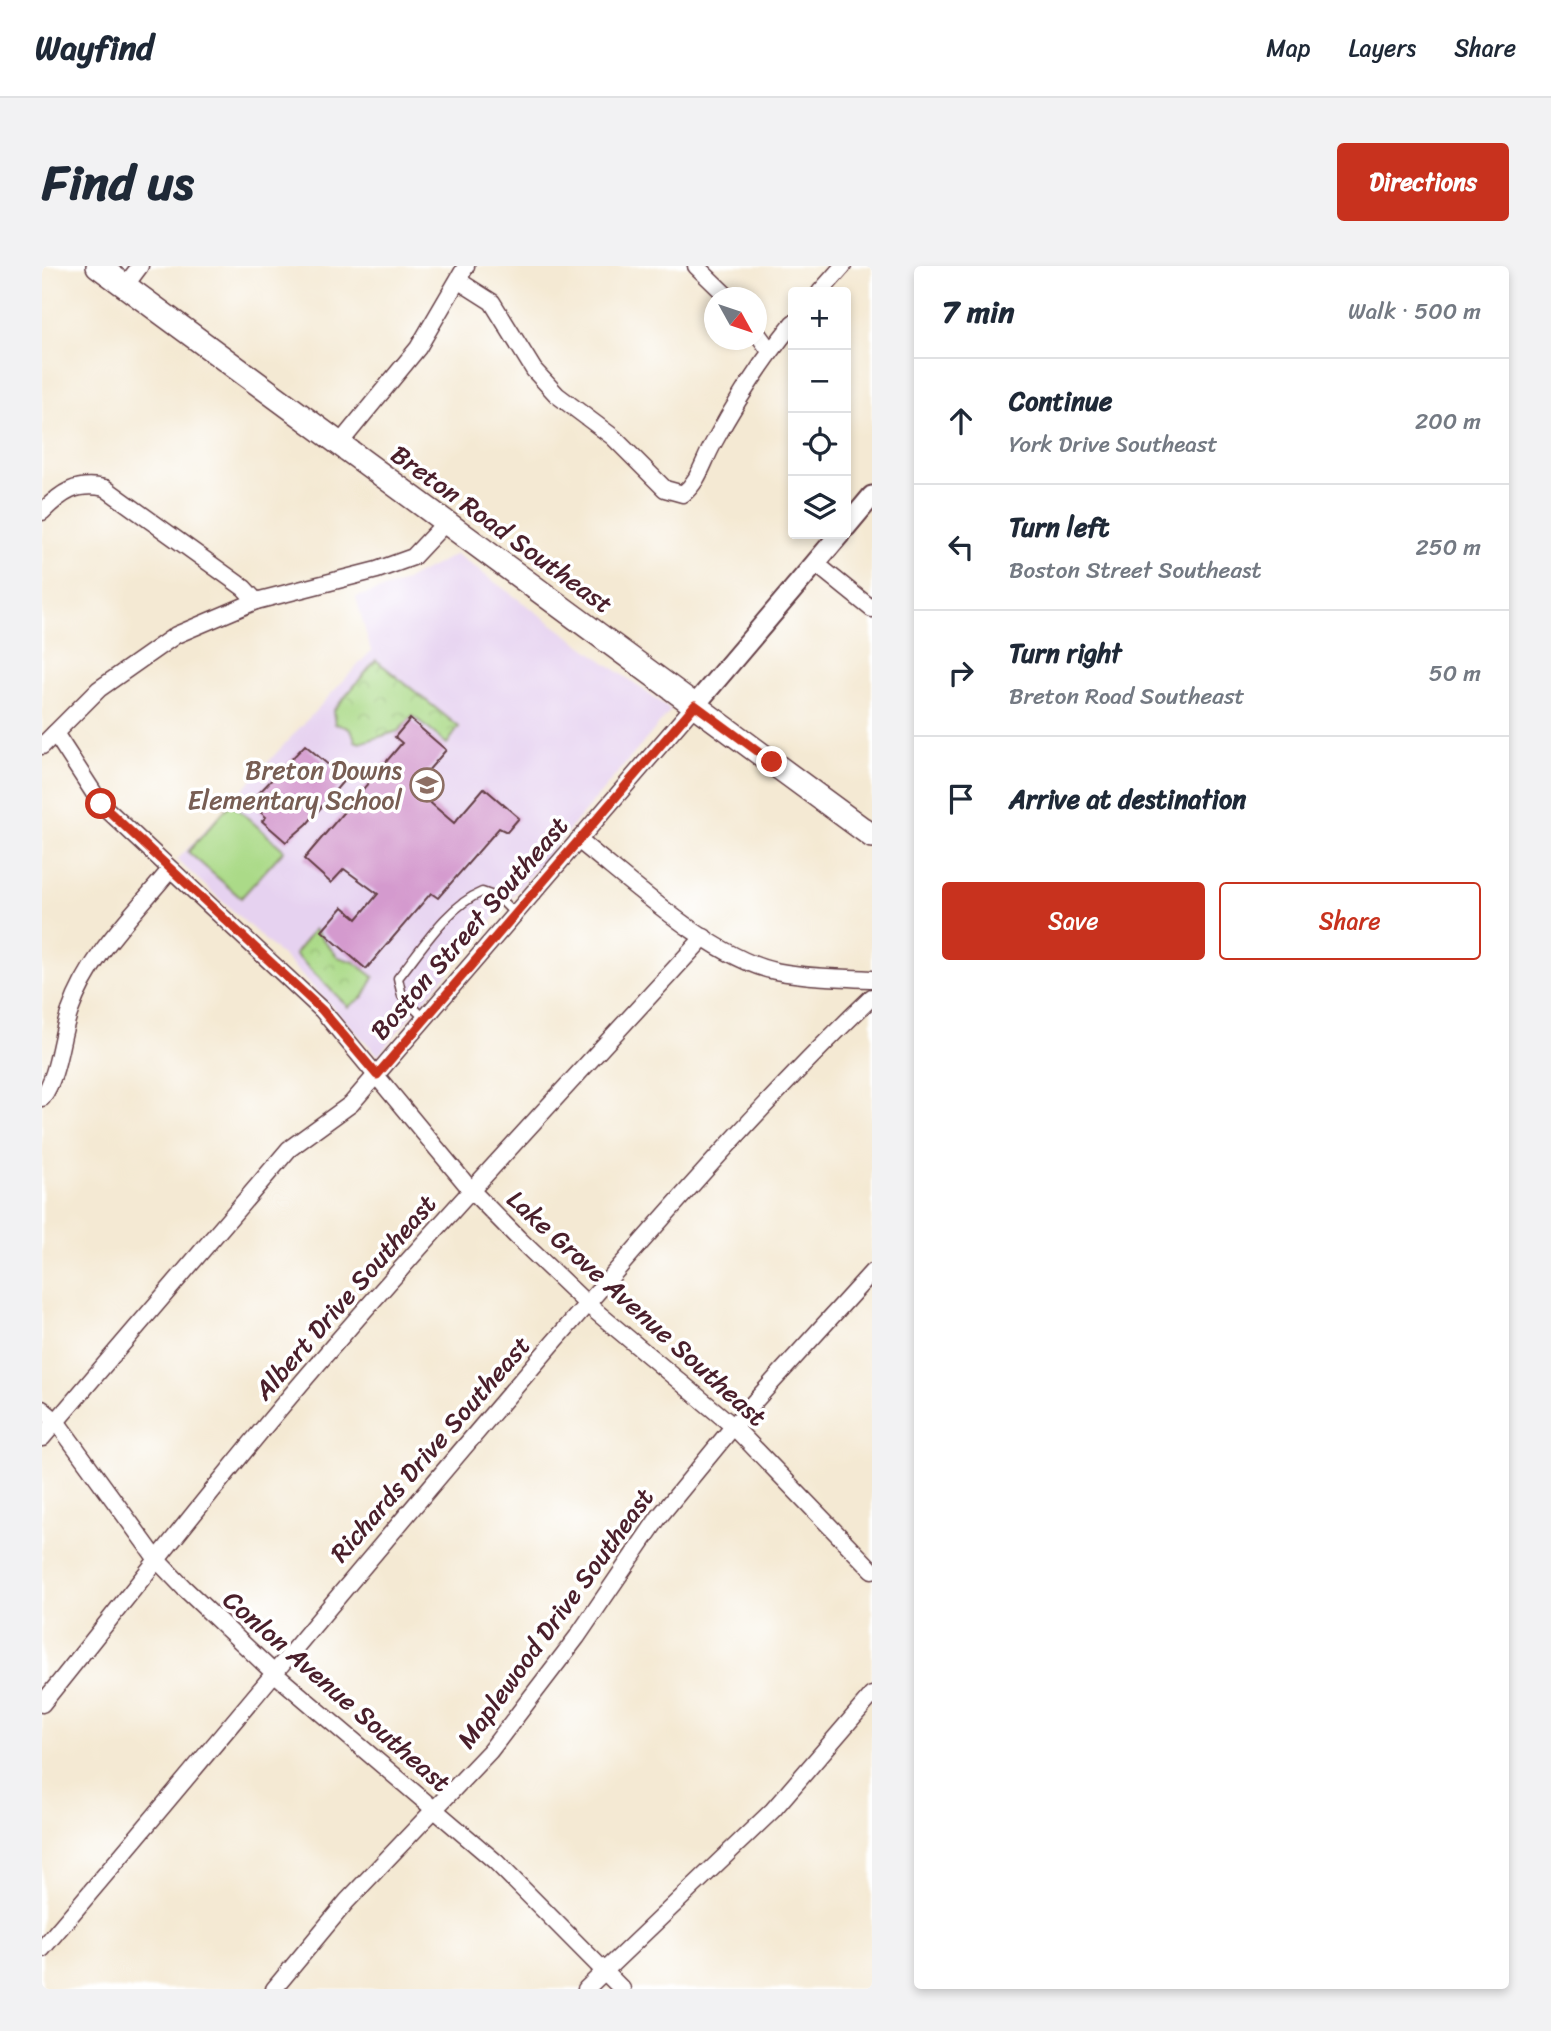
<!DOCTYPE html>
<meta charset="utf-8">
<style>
:root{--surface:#fff;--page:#f2f2f3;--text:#1f2937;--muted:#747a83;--line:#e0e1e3;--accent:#c8321e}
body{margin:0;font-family:Sriracha,sans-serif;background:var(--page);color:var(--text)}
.controls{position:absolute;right:21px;top:21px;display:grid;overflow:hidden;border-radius:7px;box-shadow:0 4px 10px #0003}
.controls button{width:63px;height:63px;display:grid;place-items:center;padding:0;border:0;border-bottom:2px solid var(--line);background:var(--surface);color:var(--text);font:35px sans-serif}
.compass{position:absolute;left:662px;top:21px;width:63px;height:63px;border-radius:50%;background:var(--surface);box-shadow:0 4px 10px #0003;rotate:130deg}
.stop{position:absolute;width:21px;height:21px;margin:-16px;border:5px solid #c8321e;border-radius:50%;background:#fff}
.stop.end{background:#c8321e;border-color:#fff;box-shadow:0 2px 7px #0008}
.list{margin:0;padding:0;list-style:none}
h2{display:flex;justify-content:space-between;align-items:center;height:91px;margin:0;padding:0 28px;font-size:30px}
h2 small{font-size:23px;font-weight:400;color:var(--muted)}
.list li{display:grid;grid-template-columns:46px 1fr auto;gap:21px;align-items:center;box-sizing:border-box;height:126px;padding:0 28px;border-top:2px solid var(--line)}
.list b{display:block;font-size:26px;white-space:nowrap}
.list p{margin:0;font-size:23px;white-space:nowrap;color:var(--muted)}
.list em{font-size:23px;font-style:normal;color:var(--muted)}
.actions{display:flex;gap:14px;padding:21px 28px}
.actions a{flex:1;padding:16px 0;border:2px solid var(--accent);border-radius:7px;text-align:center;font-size:24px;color:var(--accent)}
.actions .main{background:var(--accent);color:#fff}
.icon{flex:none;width:38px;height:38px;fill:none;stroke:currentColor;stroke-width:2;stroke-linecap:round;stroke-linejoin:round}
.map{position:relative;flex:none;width:830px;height:1723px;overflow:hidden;border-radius:7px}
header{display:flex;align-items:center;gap:42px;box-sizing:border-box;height:98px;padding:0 35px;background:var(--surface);border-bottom:2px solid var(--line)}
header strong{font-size:33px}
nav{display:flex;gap:38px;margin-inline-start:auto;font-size:24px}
.intro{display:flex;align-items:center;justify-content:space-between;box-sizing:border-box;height:168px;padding:0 42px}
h1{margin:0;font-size:49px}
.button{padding:18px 32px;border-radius:7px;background:var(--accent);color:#fff;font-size:24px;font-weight:700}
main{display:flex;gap:42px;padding:0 42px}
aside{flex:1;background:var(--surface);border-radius:7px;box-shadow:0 4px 10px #0003}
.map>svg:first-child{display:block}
.built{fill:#e6d2f0}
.park{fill:url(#park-crowns);stroke:#7a7c5a;stroke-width:2}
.garden{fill:#abda88;stroke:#7a7c5a;stroke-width:2}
.building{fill:#d49ace}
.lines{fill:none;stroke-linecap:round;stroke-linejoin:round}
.service-casing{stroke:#643d44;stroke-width:11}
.minor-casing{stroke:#643d44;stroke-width:19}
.tertiary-casing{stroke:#643d44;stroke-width:23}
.secondary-casing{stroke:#643d44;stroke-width:26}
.service{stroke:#fff;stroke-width:8}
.minor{stroke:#fff;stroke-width:16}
.tertiary{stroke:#fff;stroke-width:19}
.secondary{stroke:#fff;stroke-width:23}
.route{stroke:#c8321e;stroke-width:9}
.labels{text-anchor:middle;stroke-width:7;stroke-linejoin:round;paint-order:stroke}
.street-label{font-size:26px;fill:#4a1f2b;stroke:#fff}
.education-label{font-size:26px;fill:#785e54;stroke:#fff;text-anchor:end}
</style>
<header>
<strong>Wayfind</strong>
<nav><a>Map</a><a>Layers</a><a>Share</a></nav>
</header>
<div class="intro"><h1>Find us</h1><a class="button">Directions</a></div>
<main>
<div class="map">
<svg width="830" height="1723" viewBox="0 0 830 1723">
<defs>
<pattern id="park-crowns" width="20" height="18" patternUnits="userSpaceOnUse" patternTransform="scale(1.75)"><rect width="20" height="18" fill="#abda88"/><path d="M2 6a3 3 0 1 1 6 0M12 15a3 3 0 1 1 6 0" fill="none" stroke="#95bb76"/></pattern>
</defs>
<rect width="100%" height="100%" fill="#fff"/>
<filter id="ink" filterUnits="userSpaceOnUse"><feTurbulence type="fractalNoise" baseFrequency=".0143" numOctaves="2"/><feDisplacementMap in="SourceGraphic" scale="14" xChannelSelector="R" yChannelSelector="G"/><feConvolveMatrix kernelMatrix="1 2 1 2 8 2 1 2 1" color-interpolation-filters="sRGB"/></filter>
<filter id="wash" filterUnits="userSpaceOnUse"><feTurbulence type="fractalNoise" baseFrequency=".00686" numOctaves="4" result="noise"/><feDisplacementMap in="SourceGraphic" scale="28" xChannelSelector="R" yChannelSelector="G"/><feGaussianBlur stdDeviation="1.57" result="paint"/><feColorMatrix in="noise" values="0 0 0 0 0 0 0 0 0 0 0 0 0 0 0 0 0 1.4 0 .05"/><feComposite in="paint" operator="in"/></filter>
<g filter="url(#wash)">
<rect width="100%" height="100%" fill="#f4e9d3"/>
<path class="built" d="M 414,288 L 629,444 L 336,789 L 248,697 L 135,594 L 329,385 L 314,331 L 355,319 Z"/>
<g class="park">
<path d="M 334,394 L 417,461 L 405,478 L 371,450 L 356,465 L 318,477 L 313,475 C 311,463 305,460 293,458 L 291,445 Z"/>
<path d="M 272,663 L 296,691 L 312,696 L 332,711 L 322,730 L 306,741 L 253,688 Z"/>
</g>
<path class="garden" d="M 189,537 L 242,584 L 199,632 L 146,586 Z"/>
<g id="blocks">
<g class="building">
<path d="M 368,453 L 404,484 L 371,522 L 412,557 L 442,522 L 477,552 L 465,566 L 457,562 L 396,632 L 389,627 L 324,703 L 280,665 L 301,641 L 315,653 L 336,628 L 302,603 L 289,617 L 262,593 L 360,477 L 353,471 Z"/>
<path d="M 263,479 L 303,513 L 265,558 L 244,576 L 220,555 L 224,551 L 215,543 L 223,534 L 216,528 Z"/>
</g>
</g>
</g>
<g filter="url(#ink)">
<use href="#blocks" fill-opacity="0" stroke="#643d44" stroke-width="2"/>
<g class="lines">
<defs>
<path id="service" d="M 383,753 L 360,730 L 356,712 C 379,684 405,640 440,626 L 457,632 L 473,648"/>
<g id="minor">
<path d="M 654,0 L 687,32"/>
<path d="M 417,15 L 450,36 L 492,104 L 515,129 L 571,171 L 623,223 L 641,228 C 657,215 661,196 671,178 C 694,135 721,94 751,57"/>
<path d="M 83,20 L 98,0"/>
<path d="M 778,26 L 801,0"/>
<path d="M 715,67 L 728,85"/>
<path d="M 298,177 L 376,82 L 424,0"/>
<path d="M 0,246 C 20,226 34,216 63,222 L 202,322 L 214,335"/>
<path d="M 773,297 L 830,343"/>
<path d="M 13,467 L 59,538 L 280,744 L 429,924 L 476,972 L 545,1038 L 691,1160 L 830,1304"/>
<path d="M 0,480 L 57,423 L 134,369 L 214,335 L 335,304 L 371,291 L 403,257"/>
<path d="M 536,574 C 587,614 670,692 733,705 C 764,711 798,712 830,713"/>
<path d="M 0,832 C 18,806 17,774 28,745 C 47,690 91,649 127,605"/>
<path d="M 0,1143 L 14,1155 L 116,1295 L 142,1322 L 232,1407 L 454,1596 L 580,1723"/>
<path d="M 0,1172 L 247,883 L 309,838 L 653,439"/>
<path d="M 0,1438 C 95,1320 187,1200 286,1086 C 408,945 536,808 662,671"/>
<path d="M 0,1683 C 183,1469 360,1250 545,1038 C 637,933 729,827 830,731"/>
<path d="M 232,1723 L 305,1635 L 448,1485 L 535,1371 L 617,1251 L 704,1145 L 830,1006"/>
<path d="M 544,1723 L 731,1544 L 830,1429"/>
</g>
<g id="tertiary">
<path d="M 804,261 L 830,230"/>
<path d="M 653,439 L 798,268"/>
</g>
<path id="secondary" d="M 56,0 L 830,570"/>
</defs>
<use href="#service" class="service-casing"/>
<use href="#minor" class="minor-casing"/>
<use href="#tertiary" class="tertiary-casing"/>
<use href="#secondary" class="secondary-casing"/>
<use href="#service" class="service"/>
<use href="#minor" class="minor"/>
<use href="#tertiary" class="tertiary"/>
<use href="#secondary" class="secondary"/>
</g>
</g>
<g class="lines" filter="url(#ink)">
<path class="route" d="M 59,538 L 280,744 L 335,809 L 653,439 L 730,496"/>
</g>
<defs>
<symbol id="school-ring" viewBox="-11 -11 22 22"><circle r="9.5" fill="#fff" stroke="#8d6e63" stroke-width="1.5"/><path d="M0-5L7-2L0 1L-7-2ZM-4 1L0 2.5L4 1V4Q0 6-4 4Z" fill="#8d6e63"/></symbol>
</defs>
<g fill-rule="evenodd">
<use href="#school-ring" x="366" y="500" width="38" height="38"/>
</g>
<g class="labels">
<g class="street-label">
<text transform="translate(460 263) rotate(36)" y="9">Breton Road Southeast</text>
<text transform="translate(427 662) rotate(-49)" y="9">Boston Street Southeast</text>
<text transform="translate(303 1031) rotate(-49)" y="9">Albert Drive Southeast</text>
<text transform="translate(595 1042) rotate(42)" y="9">Lake Grove Avenue Southeast</text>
<text transform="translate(388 1183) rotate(-49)" y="9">Richards Drive Southeast</text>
<text transform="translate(513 1352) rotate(-54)" y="9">Maplewood Drive Southeast</text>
<text transform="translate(295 1425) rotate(41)" y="9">Conlon Avenue Southeast</text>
</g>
<g class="education-label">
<text x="360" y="513">Breton Downs<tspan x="360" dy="30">Elementary School</tspan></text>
</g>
</g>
</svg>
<div class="controls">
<button>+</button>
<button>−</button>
<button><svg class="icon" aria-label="locate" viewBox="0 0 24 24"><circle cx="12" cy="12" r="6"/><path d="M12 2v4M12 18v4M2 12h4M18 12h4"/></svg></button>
<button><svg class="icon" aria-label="layers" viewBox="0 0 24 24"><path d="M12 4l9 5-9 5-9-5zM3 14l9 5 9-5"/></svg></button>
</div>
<svg class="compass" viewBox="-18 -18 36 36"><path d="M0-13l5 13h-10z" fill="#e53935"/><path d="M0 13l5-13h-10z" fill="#747a83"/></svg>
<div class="stop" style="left:59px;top:538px"></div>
<div class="stop end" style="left:730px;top:496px"></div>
</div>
<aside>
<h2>7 min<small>Walk · 500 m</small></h2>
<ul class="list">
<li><svg class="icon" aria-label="ahead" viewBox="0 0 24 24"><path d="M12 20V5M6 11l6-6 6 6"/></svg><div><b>Continue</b><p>York Drive Southeast</p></div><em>200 m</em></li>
<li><svg class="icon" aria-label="left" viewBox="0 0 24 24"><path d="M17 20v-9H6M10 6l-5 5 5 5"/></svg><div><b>Turn left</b><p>Boston Street Southeast</p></div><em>250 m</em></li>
<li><svg class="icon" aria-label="right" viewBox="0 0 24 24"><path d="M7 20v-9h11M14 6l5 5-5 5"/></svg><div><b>Turn right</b><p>Breton Road Southeast</p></div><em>50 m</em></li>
<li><svg class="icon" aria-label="arrive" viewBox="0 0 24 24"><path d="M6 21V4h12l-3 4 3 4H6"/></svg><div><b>Arrive at destination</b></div></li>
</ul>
<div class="actions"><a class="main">Save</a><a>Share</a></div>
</aside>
</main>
